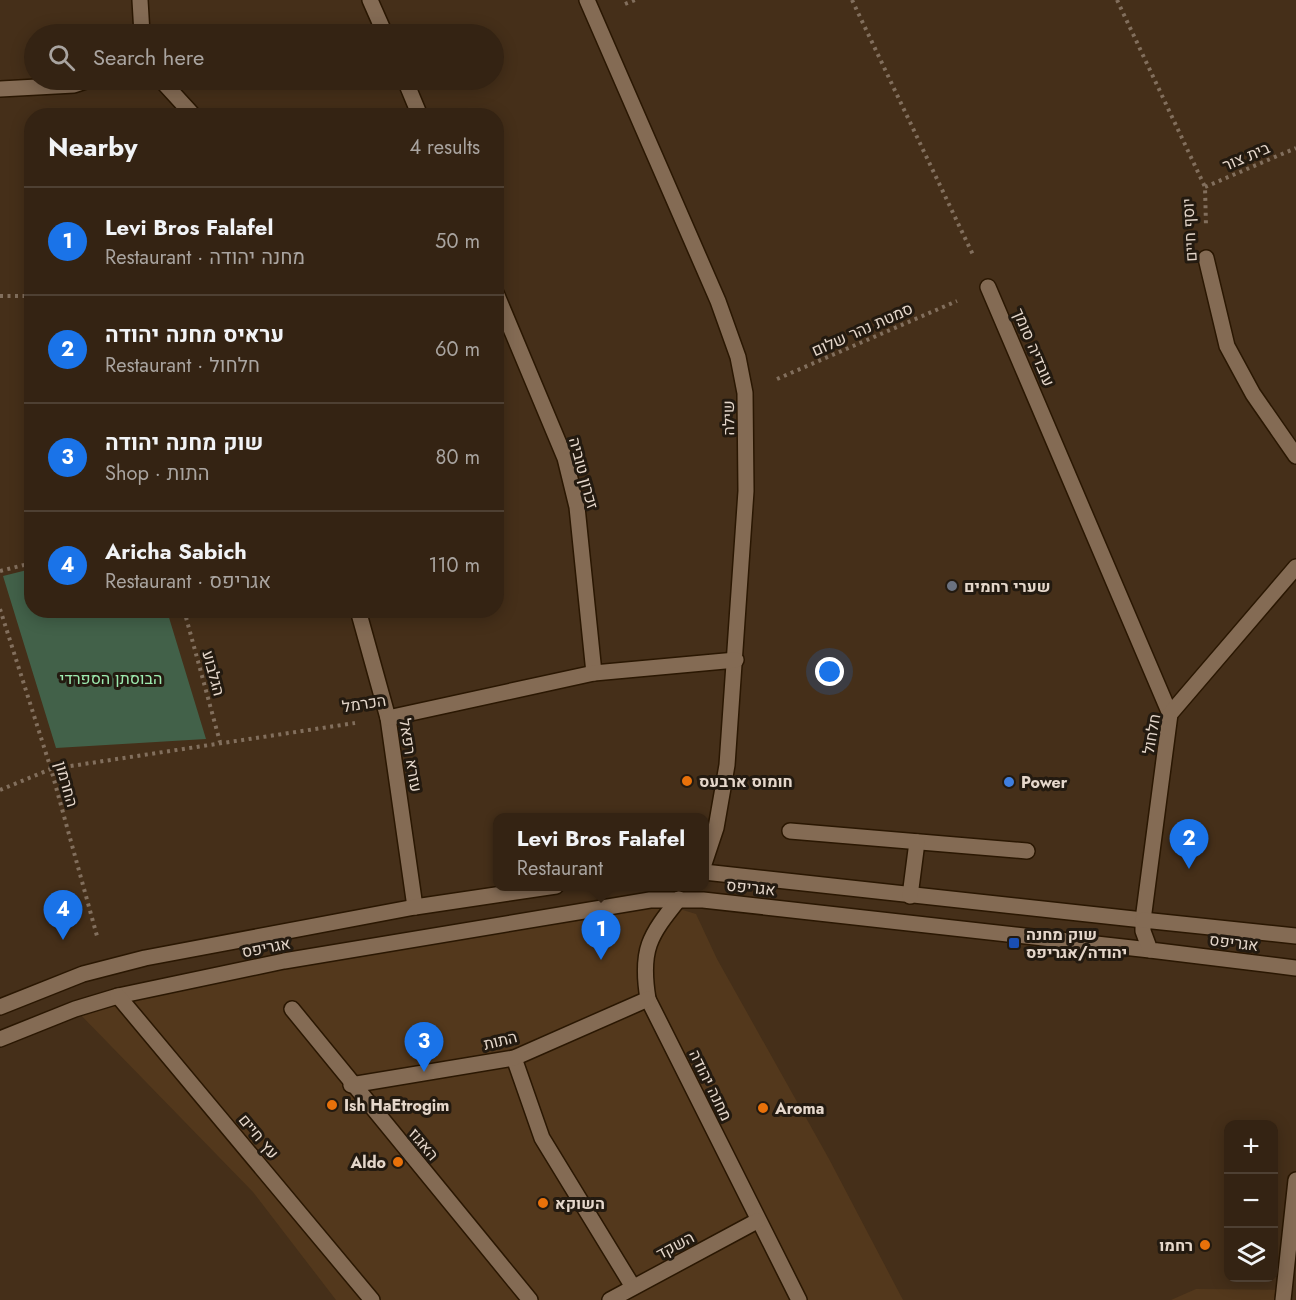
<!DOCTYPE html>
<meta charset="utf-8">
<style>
:root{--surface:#342313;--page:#3c2b1c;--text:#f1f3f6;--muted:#a9a4a0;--line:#4e4033;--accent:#1a73e8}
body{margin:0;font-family:Jost,Heebo,sans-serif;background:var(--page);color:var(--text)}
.controls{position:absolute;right:18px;bottom:18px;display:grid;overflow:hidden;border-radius:12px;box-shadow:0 3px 15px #0003}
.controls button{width:54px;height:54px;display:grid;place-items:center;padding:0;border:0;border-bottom:2px solid var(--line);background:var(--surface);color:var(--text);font:30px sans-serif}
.you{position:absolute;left:830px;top:672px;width:21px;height:21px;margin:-15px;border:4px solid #fff;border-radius:50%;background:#1a73e8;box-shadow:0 0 0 9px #1a73e833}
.badge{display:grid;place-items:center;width:39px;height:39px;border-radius:50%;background:var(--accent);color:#fff;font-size:20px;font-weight:700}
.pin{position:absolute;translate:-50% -50px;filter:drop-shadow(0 2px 3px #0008)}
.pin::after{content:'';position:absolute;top:32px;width:21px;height:18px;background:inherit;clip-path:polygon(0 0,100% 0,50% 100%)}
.popup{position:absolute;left:493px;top:813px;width:216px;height:78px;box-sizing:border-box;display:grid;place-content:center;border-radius:12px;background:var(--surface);filter:drop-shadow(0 2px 4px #0005);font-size:20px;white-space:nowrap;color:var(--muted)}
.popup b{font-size:22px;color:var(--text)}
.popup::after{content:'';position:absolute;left:50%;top:100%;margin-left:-12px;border:12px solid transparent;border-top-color:var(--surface)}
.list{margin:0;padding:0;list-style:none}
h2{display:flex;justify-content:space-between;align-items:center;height:78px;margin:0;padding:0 24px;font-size:26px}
h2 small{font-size:20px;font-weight:400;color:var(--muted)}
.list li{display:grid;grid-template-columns:39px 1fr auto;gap:18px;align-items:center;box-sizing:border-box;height:108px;padding:0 24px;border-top:2px solid var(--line)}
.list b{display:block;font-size:22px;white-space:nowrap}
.list p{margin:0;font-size:20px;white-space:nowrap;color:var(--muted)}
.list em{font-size:20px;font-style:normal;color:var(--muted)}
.icon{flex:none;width:33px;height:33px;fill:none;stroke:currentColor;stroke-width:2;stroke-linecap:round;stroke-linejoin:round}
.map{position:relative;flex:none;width:1296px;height:1300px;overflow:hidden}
.search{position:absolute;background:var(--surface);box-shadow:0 3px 15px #0003;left:24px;top:24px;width:480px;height:66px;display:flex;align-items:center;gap:15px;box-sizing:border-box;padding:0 21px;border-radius:33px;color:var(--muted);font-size:22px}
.panel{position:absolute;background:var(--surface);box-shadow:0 3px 15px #0003;left:24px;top:108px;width:480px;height:510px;border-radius:24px}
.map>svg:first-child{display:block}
.built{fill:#53381c}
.green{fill:#426149}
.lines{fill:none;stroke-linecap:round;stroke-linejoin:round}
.service-casing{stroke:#2a1702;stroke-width:18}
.pedestrian-casing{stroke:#2a1702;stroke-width:18}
.minor-casing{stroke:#2a1702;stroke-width:18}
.path{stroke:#826f5d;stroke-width:4;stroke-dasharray:3 4.5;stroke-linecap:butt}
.service{stroke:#846b54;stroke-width:15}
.pedestrian{stroke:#846b54;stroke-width:15}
.minor{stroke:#846b54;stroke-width:15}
.worship-dot{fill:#6b7280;stroke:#231a10;stroke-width:2}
.food-dot{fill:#e8710a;stroke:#231a10;stroke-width:2}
.shop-dot{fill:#3f7fe0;stroke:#231a10;stroke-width:2}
.transit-dot{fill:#1a4fb4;stroke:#231a10;stroke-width:2}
.labels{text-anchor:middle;stroke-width:6;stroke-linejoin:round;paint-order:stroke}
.street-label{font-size:16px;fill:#e5d7cb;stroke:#231a10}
.poi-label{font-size:16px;font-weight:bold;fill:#e5d7cb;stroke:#231a10;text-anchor:start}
.park-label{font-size:16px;fill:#9debb0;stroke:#231a10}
</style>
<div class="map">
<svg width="1296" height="1300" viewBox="0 0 1296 1300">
<rect width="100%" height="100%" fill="#452f19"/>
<g class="built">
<path d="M 650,900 L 696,914 L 717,959 L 829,1159 L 903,1300 L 336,1300 L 253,1192 L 75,1009 L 118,996 Z"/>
<path d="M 1196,1289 L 1284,1290 L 1283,1300 L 1171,1300 Z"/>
</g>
<path class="green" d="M 31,569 L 32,610 L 167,611 L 206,739 L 56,748 L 3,576 Z"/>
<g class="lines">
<defs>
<g id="service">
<path d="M 790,831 L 1027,851"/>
<path d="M 704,872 L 1143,920"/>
<path d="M 910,896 L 917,842"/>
<path d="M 0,1039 L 75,1009 L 118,996 L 284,961 L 650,900 L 703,900 L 1150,950"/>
</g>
<g id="pedestrian">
<path d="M 679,899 C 649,936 640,950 648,999 L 799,1300"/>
<path d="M 118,996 L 372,1300"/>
<path d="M 292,1009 L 530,1300"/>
<path d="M 514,1058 L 542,1138 L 633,1287"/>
<path d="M 351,1085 L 514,1058 L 648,999"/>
<path d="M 610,1300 L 757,1221"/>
</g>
<g id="minor">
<path d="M 140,0 L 142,34"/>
<path d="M 370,0 L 385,34"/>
<path d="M 587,0 L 718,301 L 738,357 L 745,393 L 746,491 L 727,765 L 716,828 L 704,864"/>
<path d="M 161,80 L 194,116"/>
<path d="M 405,80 L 420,116"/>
<path d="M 0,89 L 74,85 L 89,80"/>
<path d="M 1206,258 L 1227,346 L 1253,394 L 1296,456"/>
<path d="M 988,287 L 1170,714"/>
<path d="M 496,293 L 565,458 L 577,507 L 594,673"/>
<path d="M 1296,567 L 1170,714 L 1143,920 L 1143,931 L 1150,950 L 1296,968"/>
<path d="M 358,610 L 388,718 L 415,907"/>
<path d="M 388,718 L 594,673 L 736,660"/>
<path d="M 1143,920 L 1296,936"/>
<path d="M 0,1007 L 83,974 L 145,958 L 415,907 L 556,886"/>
<path d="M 1283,1300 L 1296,1180"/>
</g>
</defs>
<use href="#service" class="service-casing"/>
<use href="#pedestrian" class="pedestrian-casing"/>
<use href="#minor" class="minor-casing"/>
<g class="path">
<path d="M 852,0 L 974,257"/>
<path d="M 1117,0 L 1205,187 L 1206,226"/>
<path d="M 625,4 L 635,0"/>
<path d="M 29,120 L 32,130"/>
<path d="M 1205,187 L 1296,148"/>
<path d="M 0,296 L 32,296"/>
<path d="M 777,379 L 957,301"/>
<path d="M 0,571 L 32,563"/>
<path d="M 0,609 L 51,769 L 97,936"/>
<path d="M 184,610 L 220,742"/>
<path d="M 0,790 L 51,769 L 355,723"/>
</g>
<use href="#service" class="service"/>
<use href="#pedestrian" class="pedestrian"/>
<use href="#minor" class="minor"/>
</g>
<circle class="worship-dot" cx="952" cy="586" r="6"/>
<g class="food-dot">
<circle cx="687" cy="781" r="6"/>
<circle cx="332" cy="1105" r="6"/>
<circle cx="763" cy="1108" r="6"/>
<circle cx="398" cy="1162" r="6"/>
<circle cx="543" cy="1203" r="6"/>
<circle cx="1205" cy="1245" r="6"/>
</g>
<circle class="shop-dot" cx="1009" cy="782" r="6"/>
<rect class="transit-dot" x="1008" y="937" width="12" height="12" rx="3"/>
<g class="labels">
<g class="street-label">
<text transform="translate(1246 156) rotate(-23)" y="6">בית צור</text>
<text transform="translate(1189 230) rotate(-93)" y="6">יוסף חיים</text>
<text transform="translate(862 329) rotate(-24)" y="6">סמטת נהר שלום</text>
<text transform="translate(1034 347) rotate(67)" y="6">עובדיה סומך</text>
<text transform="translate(728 418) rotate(-91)" y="6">שילה</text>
<text transform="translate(584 473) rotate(75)" y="6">זכרון טוביה</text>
<text transform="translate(214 673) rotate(75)" y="6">הגלבוע</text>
<text transform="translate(364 703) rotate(-9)" y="6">הכרמל</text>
<text transform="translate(1151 734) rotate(-80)" y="6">חלחול</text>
<text transform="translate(411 755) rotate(81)" y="6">עזרא רפאל</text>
<text transform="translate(67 784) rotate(74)" y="6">החרמון</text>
<text transform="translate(751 887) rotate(6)" y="6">אגריפס</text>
<text transform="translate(1234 942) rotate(7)" y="6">אגריפס</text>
<text transform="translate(266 947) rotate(-11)" y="6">אגריפס</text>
<text transform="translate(500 1040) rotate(-14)" y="6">התות</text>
<text transform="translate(711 1085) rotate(64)" y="6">מחנה יהודה</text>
<text transform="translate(259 1136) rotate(50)" y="6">עץ חיים</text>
<text transform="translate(424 1144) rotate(50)" y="6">האגוז</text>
<text transform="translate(675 1245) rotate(-28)" y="6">השקד</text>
</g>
<g class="poi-label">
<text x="964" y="592">שערי רחמים</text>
<text x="699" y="787">חומוס ארבעס</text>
<text x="1021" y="788">Power</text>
<text x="1026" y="940">שוק מחנה<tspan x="1026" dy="18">יהודה/אגריפס</tspan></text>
<text x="344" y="1111">Ish HaEtrogim</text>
<text x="775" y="1114">Aroma</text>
<text x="386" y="1168" text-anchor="end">Aldo</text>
<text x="555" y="1209">השוקא</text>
<text x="1193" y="1251" text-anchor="end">רחמו</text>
</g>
<g class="park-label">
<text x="111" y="684">הבוסתן הספרדי</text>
</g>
</g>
</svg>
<div class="controls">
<button>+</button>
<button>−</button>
<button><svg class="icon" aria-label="layers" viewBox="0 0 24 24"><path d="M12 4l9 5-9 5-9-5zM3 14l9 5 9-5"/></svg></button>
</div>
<div class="you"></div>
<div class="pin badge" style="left:601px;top:960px">1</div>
<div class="popup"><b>Levi Bros Falafel</b>Restaurant</div>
<div class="pin badge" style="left:1189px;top:869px">2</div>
<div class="pin badge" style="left:424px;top:1072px">3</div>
<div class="pin badge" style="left:63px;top:940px">4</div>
<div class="search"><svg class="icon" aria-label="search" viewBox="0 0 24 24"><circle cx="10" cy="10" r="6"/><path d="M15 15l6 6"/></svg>Search here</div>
<section class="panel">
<h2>Nearby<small>4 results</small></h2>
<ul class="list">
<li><span class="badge">1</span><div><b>Levi Bros Falafel</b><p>Restaurant · מחנה יהודה</p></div><em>50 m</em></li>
<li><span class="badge">2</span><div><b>עראיס מחנה יהודה</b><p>Restaurant · חלחול</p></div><em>60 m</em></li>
<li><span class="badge">3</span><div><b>שוק מחנה יהודה</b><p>Shop · התות</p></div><em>80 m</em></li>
<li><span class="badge">4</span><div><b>Aricha Sabich</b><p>Restaurant · אגריפס</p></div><em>110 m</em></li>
</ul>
</section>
</div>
